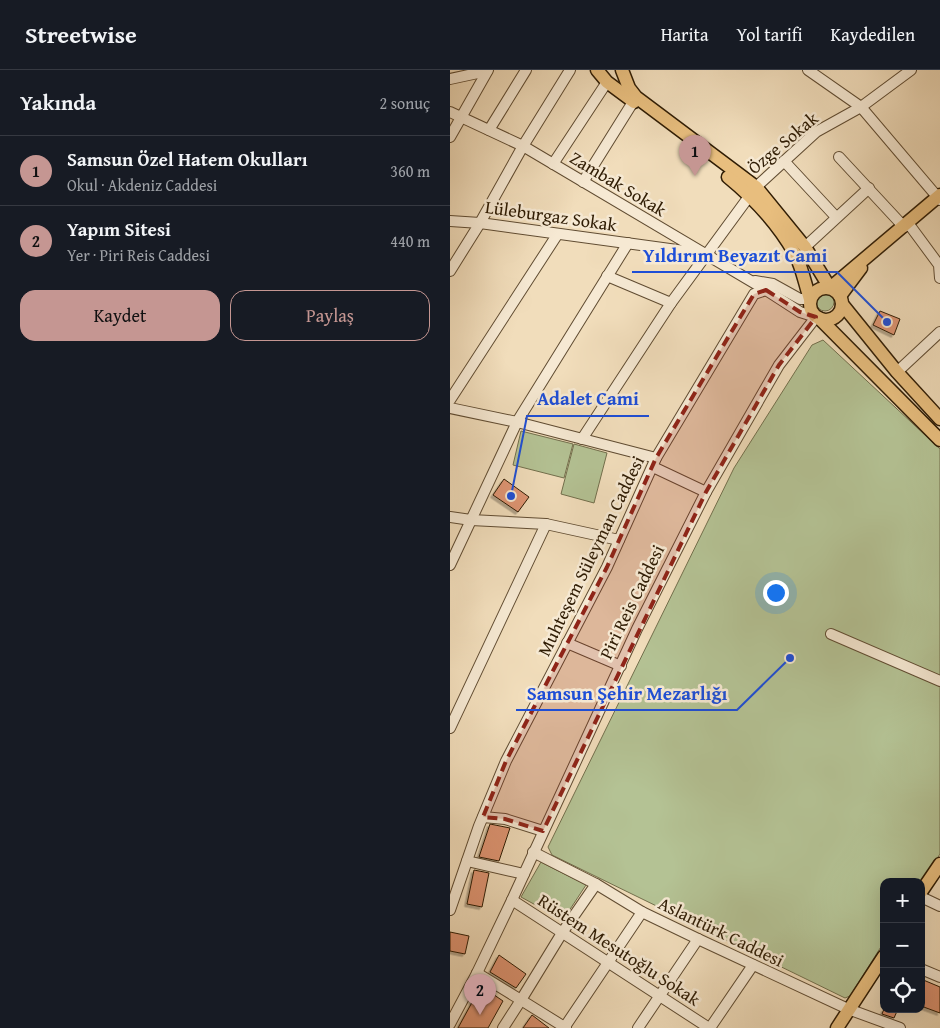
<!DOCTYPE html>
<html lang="tr">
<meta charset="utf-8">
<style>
:root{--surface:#171b24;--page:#242831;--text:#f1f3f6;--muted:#9ea1a6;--line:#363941;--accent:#c59692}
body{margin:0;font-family:"Gentium Book Plus",serif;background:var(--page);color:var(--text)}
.controls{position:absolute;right:15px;bottom:15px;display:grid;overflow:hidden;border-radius:10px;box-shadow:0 5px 20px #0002}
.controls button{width:45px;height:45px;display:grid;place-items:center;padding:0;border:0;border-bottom:1px solid var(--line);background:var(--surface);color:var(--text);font:25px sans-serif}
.you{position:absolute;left:325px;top:522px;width:18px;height:18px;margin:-12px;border:4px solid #fff;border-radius:50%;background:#1a73e8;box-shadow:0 0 0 8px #1a73e833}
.badge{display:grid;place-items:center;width:32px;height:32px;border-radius:50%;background:var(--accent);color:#111;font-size:16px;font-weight:700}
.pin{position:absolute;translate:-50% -41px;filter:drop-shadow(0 1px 2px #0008)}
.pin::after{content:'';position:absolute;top:26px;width:18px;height:15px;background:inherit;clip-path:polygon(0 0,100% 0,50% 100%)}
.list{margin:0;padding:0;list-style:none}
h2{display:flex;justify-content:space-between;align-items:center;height:65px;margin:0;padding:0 20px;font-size:21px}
h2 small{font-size:16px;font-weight:400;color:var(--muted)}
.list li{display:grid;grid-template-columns:32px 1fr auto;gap:15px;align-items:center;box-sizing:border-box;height:70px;padding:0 20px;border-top:1px solid var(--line)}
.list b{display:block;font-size:19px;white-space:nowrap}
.list p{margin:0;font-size:16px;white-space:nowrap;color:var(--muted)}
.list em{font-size:16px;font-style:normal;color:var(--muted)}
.actions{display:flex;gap:10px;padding:15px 20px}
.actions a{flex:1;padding:11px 0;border:1px solid var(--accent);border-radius:15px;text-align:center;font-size:18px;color:var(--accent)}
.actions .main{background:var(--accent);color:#111}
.icon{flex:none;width:28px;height:28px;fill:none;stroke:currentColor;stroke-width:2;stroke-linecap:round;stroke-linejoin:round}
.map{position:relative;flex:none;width:490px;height:958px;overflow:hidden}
header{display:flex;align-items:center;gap:30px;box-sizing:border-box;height:70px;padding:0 25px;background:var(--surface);border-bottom:1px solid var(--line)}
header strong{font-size:24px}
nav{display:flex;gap:28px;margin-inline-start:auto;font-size:18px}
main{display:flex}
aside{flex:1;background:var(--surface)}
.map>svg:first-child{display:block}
.green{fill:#b4c294;stroke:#726f4c}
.building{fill:#df9573;stroke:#2f1c04;filter:url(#shadow)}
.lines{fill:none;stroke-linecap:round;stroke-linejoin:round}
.minor-casing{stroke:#604c32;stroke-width:12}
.major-casing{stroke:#2f1c04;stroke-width:15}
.minor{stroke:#f6e9d3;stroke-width:10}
.major{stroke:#e8be7e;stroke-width:12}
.marked{fill:#8f2418;fill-opacity:0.2;stroke:#8f2418;stroke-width:4;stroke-dasharray:10 6;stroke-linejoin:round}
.labels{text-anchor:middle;stroke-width:5;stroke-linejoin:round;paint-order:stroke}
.street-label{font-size:18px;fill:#2f1c04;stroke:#f6e9d3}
.leader{fill:none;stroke:#1d4ed8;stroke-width:2}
.callout-dot{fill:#1d4ed8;stroke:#f6e9d3;stroke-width:2}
.callout-label{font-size:19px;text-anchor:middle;font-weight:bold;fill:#1d4ed8;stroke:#f6e9d3;stroke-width:5;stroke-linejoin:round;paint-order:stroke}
</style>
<header>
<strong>Streetwise</strong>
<nav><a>Harita</a><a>Yol tarifi</a><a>Kaydedilen</a></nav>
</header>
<main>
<aside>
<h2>Yakında<small>2 sonuç</small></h2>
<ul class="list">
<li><span class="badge">1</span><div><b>Samsun Özel Hatem Okulları</b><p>Okul · Akdeniz Caddesi</p></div><em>360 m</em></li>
<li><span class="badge">2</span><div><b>Yapım Sitesi</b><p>Yer · Piri Reis Caddesi</p></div><em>440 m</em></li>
</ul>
<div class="actions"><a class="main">Kaydet</a><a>Paylaş</a></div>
</aside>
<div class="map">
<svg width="490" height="958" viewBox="0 0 490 958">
<defs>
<filter id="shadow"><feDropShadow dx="-2.5" dy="2.5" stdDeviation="0" flood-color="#0004"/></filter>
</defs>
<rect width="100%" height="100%" fill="#f1ddbb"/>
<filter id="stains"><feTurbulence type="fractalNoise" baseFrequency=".004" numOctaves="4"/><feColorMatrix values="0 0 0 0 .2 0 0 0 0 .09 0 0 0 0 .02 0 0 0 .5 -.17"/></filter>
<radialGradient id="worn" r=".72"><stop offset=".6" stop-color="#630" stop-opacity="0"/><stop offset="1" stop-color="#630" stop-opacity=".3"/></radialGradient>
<g class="green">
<circle cx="375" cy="232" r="9"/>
<path d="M 373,270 L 490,379 L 490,784 L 471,813 L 471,812 L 434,812 L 434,872 L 400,926 L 395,928 L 102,785 L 98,777 L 284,398 L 362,275 Z"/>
<path d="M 71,361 L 123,374 L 114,408 L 63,395 Z"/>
<path d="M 124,374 L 157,383 L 144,433 L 111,424 Z"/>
<path d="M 91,792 L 136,815 L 113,850 L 71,827 Z"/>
</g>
<g class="building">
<path d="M 430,241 L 450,249 L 444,265 L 423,255 Z"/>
<path d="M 54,409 L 79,427 L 68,442 L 43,425 Z"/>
<path d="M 40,754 L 60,758 L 49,791 L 29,787 Z"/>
<path d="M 24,800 L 39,803 L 32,837 L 17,834 Z"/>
<path d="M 0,862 L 19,866 L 15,884 L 0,881 Z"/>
<path d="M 49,885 L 76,904 L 66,918 L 40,902 Z"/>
<path d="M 471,909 L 490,917 L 490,943 L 471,936 Z"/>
<path d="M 31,916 L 53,931 L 38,958 L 8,958 Z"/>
<path d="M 434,939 L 448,939 L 444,948 L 432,944 Z"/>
<path d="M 82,945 L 99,958 L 73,958 Z"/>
</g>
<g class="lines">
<defs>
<g id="minor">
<path d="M 358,0 L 411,37 L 490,130"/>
<path d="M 0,9 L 37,1"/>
<path d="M 0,42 L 73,76 L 316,220 L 350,242 L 366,247 L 329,295 L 256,422 L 187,559 L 62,830 L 27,903 L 0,954"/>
<path d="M 39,60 L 76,0"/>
<path d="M 0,67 L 38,0"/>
<path d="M 389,87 L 454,157"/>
<path d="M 334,91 L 386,147"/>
<path d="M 103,94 L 157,12"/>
<path d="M 133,112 L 183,32"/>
<path d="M 0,151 L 30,153 L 249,183"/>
<path d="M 458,153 L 489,195 L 490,208"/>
<path d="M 355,177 L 419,118"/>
<path d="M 0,201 L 30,153 L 73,76 L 120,0"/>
<path d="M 157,206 L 221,233"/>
<path d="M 305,211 L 323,214 L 350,229 L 360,229"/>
<path d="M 447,302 L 490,262"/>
<path d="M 0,330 L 107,165"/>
<path d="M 0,338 L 67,352 L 206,388"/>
<path d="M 132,369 L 221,233 L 306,117 L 366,62 L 411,37 L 461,0"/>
<path d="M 203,397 L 256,422"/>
<path d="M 0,447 L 21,450 L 96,454 L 169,470"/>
<path d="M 0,495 L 67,352 L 178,173"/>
<path d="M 381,564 L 490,611"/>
<path d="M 117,573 L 171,596"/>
<path d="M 0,658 L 96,454"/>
<path d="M 33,747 L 55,749 L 93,761"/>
<path d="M 83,782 L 146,814 L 192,842 L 248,869 L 398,939 L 450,958"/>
<path d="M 17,791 L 74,804"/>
<path d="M 471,827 L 490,836"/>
<path d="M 62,830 L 259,958"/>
<path d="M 0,840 L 29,756 L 56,691 L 157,497 L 206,388 L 304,224 L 316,220"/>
<path d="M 471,899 L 490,907"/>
<path d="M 27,903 L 71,930 L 53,958"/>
<path d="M 114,958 L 192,842"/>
<path d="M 116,958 L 71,930 L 112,863 L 146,814"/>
<path d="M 188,958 L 248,869"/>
<path d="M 260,958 L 303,895"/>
</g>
<g id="major">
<path d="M 147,0 L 157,12 L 184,32"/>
<path d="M 172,0 L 179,18 L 186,27 L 306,117 L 355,177 L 380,218 L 490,125"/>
<path d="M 278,107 C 305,129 328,154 345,184 C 352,197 355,214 360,229"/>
<circle cx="376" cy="234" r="16"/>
<path d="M 390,226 L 411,198"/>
<path d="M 392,234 L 447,302 L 490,349"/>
<path d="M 369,248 L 490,370"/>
<path d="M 471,822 L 490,794"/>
<path d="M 387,958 L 434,886"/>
</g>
</defs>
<use href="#minor" class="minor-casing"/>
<use href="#major" class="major-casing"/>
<use href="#minor" class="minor"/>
<use href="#major" class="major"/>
</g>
<path class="marked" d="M 316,220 L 350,242 L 366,247 L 329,295 L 256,422 L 93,761 L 55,749 L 33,747 L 56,691 L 157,497 L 206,388 L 304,224 Z"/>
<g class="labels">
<g class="street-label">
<text transform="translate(333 73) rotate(-40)" y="6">Özge Sokak</text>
<text transform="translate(168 114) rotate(31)" y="6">Zambak Sokak</text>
<text transform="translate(101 146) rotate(8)" y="6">Lüleburgaz Sokak</text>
<text transform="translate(141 486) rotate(-64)" y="6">Muhteşem Süleyman Caddesi</text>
<text transform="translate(182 532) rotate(-64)" y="6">Piri Reis Caddesi</text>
<text transform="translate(271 862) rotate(26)" y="6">Aslantürk Caddesi</text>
<text transform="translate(169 880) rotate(33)" y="6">Rüstem Mesutoğlu Sokak</text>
</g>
</g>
<path class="leader" d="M437 252L387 202H182M61 426L77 346H199M340 588L287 640H66"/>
<g class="callout-dot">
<circle cx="437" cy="252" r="5"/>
<circle cx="61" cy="426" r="5"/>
<circle cx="340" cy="588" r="5"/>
</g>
<g class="callout-label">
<text x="285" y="192">Yıldırım Beyazıt Cami</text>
<text x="138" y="335">Adalet Cami</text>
<text x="177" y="630">Samsun Şehir Mezarlığı</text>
</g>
<rect width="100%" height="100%" filter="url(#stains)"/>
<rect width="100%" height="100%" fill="url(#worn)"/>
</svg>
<div class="controls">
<button>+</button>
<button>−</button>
<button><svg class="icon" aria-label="locate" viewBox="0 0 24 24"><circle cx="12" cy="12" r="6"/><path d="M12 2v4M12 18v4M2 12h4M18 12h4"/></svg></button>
</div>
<div class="you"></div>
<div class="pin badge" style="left:245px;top:106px">1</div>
<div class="pin badge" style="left:30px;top:945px">2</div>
</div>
</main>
